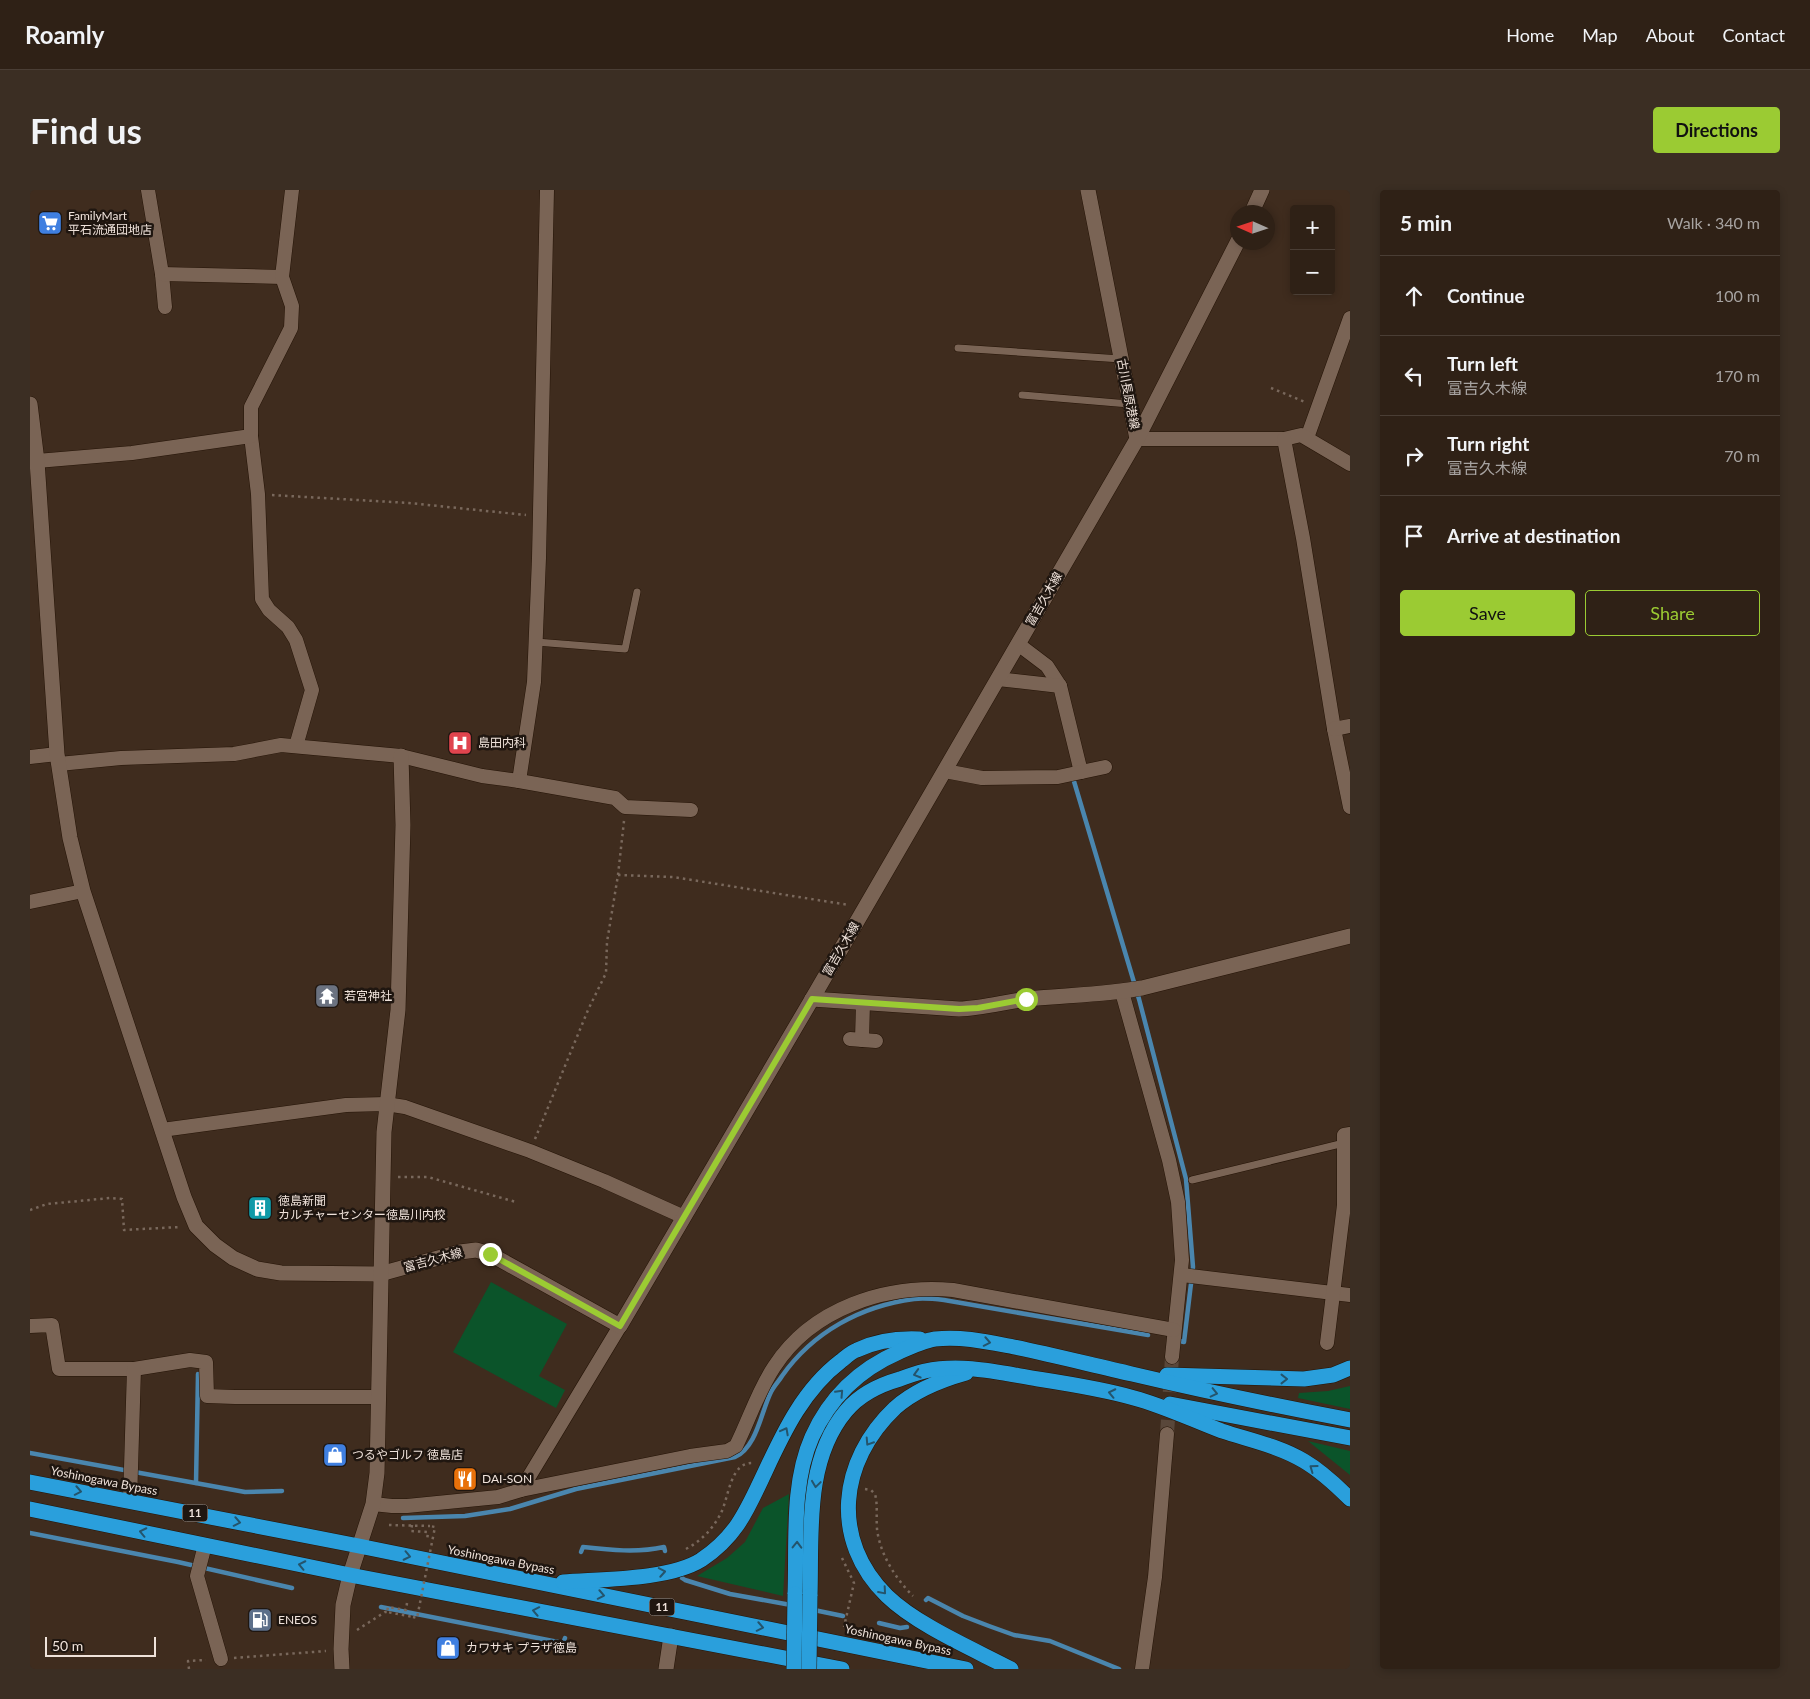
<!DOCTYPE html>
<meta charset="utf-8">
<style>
:root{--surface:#2f2116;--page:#3b2e23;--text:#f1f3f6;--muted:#a7a3a1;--line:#4a3e35;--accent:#9bcb33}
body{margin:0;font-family:Lato,"Noto Sans JP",sans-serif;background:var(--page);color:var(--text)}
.controls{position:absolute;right:15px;top:15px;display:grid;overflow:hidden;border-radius:5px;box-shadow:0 2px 8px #0003}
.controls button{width:45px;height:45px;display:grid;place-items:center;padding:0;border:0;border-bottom:1px solid var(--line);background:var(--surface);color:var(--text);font:25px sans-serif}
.compass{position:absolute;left:1200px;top:15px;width:45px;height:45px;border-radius:50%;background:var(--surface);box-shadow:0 2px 8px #0003;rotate:273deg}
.scale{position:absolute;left:15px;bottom:12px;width:111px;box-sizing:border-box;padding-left:5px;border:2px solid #efe2da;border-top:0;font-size:14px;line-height:18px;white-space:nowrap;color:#efe2da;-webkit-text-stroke:4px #1f1610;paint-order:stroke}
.stop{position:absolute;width:15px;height:15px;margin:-11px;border:4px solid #9bcb33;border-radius:50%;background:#fff}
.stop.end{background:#9bcb33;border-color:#fff;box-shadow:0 1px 5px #0008}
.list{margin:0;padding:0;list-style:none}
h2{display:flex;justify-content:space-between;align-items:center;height:65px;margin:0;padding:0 20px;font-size:21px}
h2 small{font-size:16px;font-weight:400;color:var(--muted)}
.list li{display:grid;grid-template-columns:32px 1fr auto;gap:15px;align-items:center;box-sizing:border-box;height:80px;padding:0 20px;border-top:1px solid var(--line)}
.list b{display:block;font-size:19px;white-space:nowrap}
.list p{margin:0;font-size:16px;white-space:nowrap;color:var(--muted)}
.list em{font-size:16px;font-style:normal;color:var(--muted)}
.actions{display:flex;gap:10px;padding:15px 20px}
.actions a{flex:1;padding:11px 0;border:1px solid var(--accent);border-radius:5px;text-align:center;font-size:18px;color:var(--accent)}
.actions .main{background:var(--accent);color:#111}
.icon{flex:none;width:28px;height:28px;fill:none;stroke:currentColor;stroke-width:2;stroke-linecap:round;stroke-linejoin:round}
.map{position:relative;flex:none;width:1320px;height:1479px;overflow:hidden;border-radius:5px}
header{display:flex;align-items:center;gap:30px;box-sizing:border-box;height:70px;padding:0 25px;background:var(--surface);border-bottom:1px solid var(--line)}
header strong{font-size:24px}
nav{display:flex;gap:28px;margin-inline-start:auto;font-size:18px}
.intro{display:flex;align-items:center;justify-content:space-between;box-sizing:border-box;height:120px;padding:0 30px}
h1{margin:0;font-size:35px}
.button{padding:12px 22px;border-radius:5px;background:var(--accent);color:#111;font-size:18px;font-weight:700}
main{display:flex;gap:30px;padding:0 30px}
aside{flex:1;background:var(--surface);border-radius:5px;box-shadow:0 2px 8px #0003}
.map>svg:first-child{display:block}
.green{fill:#0b542a}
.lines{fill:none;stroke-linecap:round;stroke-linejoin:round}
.stream{stroke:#4a86ae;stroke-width:4.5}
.street-tunnel{stroke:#59473a;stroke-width:14;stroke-dasharray:14 7;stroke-linecap:butt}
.lane-casing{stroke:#251407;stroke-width:8}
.street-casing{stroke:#251407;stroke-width:15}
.secondary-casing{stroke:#251407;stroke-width:16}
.highway-casing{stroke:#251407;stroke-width:16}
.path{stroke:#79685c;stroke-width:2.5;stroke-dasharray:2.5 4;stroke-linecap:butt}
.lane{stroke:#7a6455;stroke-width:7}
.street{stroke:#7a6455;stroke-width:14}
.secondary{stroke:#7a6455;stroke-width:15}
.highway{stroke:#2a9fdc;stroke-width:15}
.highway-bridge-casing{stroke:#251407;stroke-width:16;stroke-linecap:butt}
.path-bridge{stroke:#79685c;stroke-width:2.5;stroke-dasharray:2.5 4;stroke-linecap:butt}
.highway-bridge{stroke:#2a9fdc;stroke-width:15}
.oneway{stroke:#24546c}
.route{stroke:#9bcb33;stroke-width:6}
.labels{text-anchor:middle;stroke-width:5;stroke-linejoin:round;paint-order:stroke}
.shield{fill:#1f1610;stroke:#b1a59d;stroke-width:1}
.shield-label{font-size:11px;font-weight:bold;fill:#efe2da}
.poi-label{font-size:12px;fill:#efe2da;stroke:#1f1610;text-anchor:start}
.street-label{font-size:12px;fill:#efe2da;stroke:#1f1610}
</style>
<header>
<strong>Roamly</strong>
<nav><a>Home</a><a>Map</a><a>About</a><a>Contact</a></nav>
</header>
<div class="intro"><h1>Find us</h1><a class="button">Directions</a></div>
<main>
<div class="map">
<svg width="1320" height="1479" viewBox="0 0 1320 1479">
<rect width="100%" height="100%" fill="#3f2c1e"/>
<g class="green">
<path d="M 461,1092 L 537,1134 L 509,1186 L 535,1200 L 526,1218 L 423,1162 Z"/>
<path d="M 1320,1196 L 1320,1219 L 1268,1208 L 1269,1203 L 1298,1201 Z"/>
<path d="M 1278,1251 L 1320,1261 L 1320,1285 Z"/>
<path d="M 759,1304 L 753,1406 L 667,1386 L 697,1368 L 715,1352 L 733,1318 Z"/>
</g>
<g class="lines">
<g class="stream">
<path d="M 1043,588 L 1109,809 L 1156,989 L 1163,1077 L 1154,1152 L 1150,1151"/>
<path d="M 0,1263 L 215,1302 L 252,1301"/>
<path d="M 166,1293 L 168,1184"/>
<path d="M 373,1328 L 435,1326 L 480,1319 L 546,1299 L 705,1267 C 727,1257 731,1222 741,1202 C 744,1196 749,1191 752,1186 C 783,1142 831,1116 884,1109 C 894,1108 905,1109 914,1110 L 1118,1145"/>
<path d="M 0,1343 L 148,1372 L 262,1398"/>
<path d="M 551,1362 L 553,1357 C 580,1360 607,1363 634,1357 L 635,1361"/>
<path d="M 652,1388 L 655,1390 L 700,1404 L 761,1415"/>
<path d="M 896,1410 L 898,1408 L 933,1426 L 959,1436 L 984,1445 L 1020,1451 L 1089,1479"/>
<path d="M 351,1417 L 533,1453 L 535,1448"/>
<path d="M 784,1420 L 813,1426"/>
<path d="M 849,1433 L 870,1438 L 877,1437"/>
</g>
<path class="street-tunnel" d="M 1137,1244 L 1142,1167"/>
<defs>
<g id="lane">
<path d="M 928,158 L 1091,169"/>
<path d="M 992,205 L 1099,214"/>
<path d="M 506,452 L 595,459 L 607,402"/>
<path d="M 1162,990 L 1314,953"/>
</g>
<g id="street">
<path d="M 118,0 L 132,84 L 135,117"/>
<path d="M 132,84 L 252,87"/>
<path d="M 221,246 L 228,304 L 232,409 L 239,420 L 258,437 L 266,450 L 282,500 L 266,556"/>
<path d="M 1277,248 L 1320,128"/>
<path d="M 1107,249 L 1254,249 L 1271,245 L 1320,274"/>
<path d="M 1254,249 L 1273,348 L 1304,539 L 1320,617"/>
<path d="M 7,271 L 102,263 L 221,246 L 221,217 L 261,138 L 262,116 L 252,87 L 262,0"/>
<path d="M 988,454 L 1017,476 L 1030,496"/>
<path d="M 968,489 L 1030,496 L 1051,582"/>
<path d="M 1304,539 L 1320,536"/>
<path d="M 0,567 L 27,564"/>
<path d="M 29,574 L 91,568 L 204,564 L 251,555 L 371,566 L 452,586 L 489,591 L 504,492 L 509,368 L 517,0"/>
<path d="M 915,581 L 952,588 L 1028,587 L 1075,577"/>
<path d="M 489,591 L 585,608 L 595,617 L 661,620"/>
<path d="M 0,712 L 53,701"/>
<path d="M 1092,802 L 1139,970 L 1148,1012 L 1152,1070 L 1142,1167"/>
<path d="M 820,849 L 846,851"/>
<path d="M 832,850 L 833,813"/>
<path d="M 132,940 L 316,915 L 356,914 L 375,917 L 500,961 L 574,991 L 654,1027"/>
<path d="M 1152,1085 L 1320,1105"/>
<path d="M 0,1136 L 22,1135 L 29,1179 L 104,1179 L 160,1170 L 176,1172 L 177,1206 L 205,1207 L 348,1207"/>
<path d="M 1297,1153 L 1314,1015 L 1314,945 L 1320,944"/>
<path d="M 491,1300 L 590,1136"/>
<path d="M 100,1311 L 104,1179"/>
<path d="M 343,1314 L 362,1316 L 377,1316 L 468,1307 L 491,1300 L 660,1266 L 697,1261 L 706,1256 C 719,1230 728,1201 744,1177 C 782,1118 856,1094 923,1100 L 1144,1140"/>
<path d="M 175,1355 L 167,1386 L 191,1469"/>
<path d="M 1112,1479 L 1125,1387 L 1137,1244"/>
</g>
<g id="secondary">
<path d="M 1058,0 L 1107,249"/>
<path d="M 1222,22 L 1232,0"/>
<path d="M 0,214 L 7,271 L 27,564 L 40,648 L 53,701 L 154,1007 L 166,1036 L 185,1055 L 203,1068 L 227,1079 L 251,1083 L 350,1084 L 430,1062 L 446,1060 L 460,1064 L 590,1136 L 782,809 L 1107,249 L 1208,51"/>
<path d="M 782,809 L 929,819 C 952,818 974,812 997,809 C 1035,805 1074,805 1112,798 L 1320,746"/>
<path d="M 312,1479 L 311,1459 L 313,1415 L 320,1385 L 343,1314 L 347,1283 L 354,942 L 368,820 L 373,635 L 371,566"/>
<path d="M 636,1479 L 641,1446"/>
</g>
<g id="highway">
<path d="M 936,1183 C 911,1190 884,1201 865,1218 C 809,1271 800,1350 857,1406 C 887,1435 943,1459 981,1479"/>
<path d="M 1137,1185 L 1274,1189 L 1303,1185 L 1320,1178"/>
<path d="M 1140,1214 L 1320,1248"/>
<path d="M 0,1292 L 329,1356 L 936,1479"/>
<path d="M 0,1319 L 320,1385 L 812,1479"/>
<path d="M 533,1392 C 571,1389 639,1390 671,1370 C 707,1346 717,1320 735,1282 C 754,1241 774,1199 811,1171 C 816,1167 821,1162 827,1160 C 846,1151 869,1148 890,1149"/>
<path d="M 765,1404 C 767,1353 761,1294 782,1247 C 800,1207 830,1179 869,1162 C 880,1157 893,1151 905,1149 C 932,1146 958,1152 984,1157 C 1023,1165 1062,1175 1102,1184 C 1174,1201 1247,1216 1320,1230"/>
<path d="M 780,1406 C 782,1345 774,1271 816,1221 C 830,1204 849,1195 870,1189 C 878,1186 887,1183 895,1181 C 933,1173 971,1183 1008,1189 C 1040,1194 1073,1199 1104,1208 C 1134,1216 1163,1230 1192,1241 C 1219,1250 1249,1256 1274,1271 C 1291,1281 1306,1295 1320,1309"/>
</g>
</defs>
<use href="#lane" class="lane-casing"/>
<use href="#street" class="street-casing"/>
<use href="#secondary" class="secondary-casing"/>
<use href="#highway" class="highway-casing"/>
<g class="path">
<path d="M 1241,198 L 1275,212"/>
<path d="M 242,305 L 379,313 L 496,325"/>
<path d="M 588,685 L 643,687 L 819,715"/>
<path d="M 306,808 L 355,810"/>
<path d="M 505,949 L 558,820 L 576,783 L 577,752 L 588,685 L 594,631"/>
<path d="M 368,987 L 398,987 L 486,1012"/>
<path d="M 0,1020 L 17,1014 L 80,1008 L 92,1009 L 94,1040 L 150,1037"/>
<path d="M 835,1299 L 841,1300 L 845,1304 C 848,1315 846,1327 847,1339 C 850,1364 865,1388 883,1406"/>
<path d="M 359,1335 L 400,1336"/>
<path d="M 382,1335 L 381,1341 L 398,1342 L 397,1351"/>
<path d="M 656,1359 C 671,1351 683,1339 691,1323 C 699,1307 700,1271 724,1273"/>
<path d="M 812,1368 L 824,1393 L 814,1437"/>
<path d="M 377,1413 L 376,1420 L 358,1417 L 357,1422 L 383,1427"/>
<path d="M 327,1440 L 355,1422 L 357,1422"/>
<path d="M 204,1468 L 296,1461"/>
<path d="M 159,1479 L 158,1471 L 176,1470"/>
</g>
<use href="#lane" class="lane"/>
<use href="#street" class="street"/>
<use href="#secondary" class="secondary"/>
<use href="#highway" class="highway"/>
<defs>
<g id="highway-bridge">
<path d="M 764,1479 L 765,1404"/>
<path d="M 779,1479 L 780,1406"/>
</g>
</defs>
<use href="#highway-bridge" class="highway-bridge-casing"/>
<path class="path-bridge" d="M 383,1427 L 387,1428 L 405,1337 L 400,1336"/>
<use href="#highway-bridge" class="highway-bridge"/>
</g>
<defs><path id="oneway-chevron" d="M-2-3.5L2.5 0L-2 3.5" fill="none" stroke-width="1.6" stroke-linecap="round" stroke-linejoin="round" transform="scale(1.25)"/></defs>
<g class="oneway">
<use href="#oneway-chevron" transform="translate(957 1152) rotate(11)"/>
<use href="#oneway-chevron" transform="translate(887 1184) rotate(164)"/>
<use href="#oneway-chevron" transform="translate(1254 1189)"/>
<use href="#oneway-chevron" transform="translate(810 1203) rotate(-47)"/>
<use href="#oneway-chevron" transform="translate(1082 1203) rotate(-168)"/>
<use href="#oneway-chevron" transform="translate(1184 1203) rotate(13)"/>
<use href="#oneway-chevron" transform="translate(755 1241) rotate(-62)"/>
<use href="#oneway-chevron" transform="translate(839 1252) rotate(123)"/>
<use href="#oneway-chevron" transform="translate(1283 1278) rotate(-144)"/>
<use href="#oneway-chevron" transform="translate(786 1294) rotate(98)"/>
<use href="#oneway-chevron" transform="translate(48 1301) rotate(11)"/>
<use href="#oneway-chevron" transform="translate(207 1332) rotate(11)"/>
<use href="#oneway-chevron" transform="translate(113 1342) rotate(-168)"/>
<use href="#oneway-chevron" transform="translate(767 1355) rotate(-89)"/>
<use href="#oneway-chevron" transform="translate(377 1366) rotate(12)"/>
<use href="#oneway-chevron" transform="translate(272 1375) rotate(-168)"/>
<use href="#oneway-chevron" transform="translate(632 1382) rotate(-10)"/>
<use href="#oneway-chevron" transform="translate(853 1401) rotate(49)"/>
<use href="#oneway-chevron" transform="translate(571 1405) rotate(11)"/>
<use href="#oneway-chevron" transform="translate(506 1421) rotate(-169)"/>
<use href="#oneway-chevron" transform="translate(730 1437) rotate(11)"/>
</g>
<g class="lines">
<path class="route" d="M 460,1064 L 590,1136 L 782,809 L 929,819 L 948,818 L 996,809"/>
</g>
<defs>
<symbol id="supermarket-square" viewBox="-11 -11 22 22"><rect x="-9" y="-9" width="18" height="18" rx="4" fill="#3f7fe0" stroke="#1f1610"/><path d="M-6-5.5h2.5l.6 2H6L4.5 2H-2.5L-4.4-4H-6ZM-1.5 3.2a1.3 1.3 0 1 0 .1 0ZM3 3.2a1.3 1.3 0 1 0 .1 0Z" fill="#fff"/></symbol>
<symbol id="hospital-square" viewBox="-11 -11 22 22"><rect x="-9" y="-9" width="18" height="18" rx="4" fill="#e0444e" stroke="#1f1610"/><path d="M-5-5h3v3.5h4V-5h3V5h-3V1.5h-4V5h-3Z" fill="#fff"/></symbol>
<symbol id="temple-square" viewBox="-11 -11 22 22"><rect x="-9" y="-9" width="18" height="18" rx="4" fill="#6b7280" stroke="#1f1610"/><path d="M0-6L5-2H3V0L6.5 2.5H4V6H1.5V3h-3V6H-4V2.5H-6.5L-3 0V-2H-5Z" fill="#fff"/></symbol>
<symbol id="building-square" viewBox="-11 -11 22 22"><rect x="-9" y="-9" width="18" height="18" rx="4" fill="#0f9aa8" stroke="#1f1610"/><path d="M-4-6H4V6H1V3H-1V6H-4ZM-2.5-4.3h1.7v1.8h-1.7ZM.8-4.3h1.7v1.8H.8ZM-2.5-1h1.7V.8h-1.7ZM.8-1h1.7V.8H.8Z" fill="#fff"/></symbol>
<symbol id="shop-square" viewBox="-11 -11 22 22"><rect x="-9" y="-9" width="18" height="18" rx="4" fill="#3f7fe0" stroke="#1f1610"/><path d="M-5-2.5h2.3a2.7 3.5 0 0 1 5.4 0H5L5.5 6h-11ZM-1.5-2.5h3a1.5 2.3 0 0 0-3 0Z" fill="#fff"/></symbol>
<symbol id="restaurant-square" viewBox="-11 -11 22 22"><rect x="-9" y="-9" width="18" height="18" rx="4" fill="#e8710a" stroke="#1f1610"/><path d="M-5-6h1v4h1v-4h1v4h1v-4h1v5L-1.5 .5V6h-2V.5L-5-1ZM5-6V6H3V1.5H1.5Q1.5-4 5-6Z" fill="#fff"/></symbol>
<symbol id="fuel-square" viewBox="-11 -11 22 22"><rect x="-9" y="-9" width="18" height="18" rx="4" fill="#5c6f8a" stroke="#1f1610"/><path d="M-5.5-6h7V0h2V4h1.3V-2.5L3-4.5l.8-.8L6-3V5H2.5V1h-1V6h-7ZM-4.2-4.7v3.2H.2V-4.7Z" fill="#fff"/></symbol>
</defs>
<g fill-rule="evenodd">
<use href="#supermarket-square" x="6" y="19" width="28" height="28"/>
<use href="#hospital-square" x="416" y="539" width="28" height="28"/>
<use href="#temple-square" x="283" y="792" width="28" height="28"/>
<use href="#building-square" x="216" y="1004" width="28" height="28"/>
<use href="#shop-square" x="291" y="1251" width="28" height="28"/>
<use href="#restaurant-square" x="421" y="1275" width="28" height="28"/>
<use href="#fuel-square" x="216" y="1416" width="28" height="28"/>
<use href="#shop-square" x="404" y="1444" width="28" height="28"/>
</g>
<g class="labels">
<g class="shield">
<rect x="152.5" y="1314.5" width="25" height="17" rx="4"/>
<rect x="619.5" y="1408.5" width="25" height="17" rx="4"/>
</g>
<g class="shield-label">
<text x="165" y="1327">11</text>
<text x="632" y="1421">11</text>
</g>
<g class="poi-label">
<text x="38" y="30">FamilyMart<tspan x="38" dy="14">平石流通団地店</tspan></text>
<text x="448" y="557">島田内科</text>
<text x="314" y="810">若宮神社</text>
<text x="248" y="1015">徳島新聞<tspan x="248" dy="14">カルチャーセンター徳島川内校</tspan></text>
<text x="322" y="1269">つるやゴルフ 徳島店</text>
<text x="452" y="1293">DAI-SON</text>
<text x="248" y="1434">ENEOS</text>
<text x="436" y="1462">カワサキ プラザ徳島</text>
</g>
<g class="street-label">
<text transform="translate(1098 204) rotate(79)" y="4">古川長原港線</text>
<text transform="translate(1014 409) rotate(-60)" y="4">富吉久木線</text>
<text transform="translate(811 759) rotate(-60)" y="4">富吉久木線</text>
<text transform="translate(403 1070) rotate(-15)" y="4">富吉久木線</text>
<text transform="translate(74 1291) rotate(11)" y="4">Yoshinogawa Bypass</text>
<text transform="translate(471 1370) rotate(11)" y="4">Yoshinogawa Bypass</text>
<text transform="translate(868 1450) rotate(12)" y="4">Yoshinogawa Bypass</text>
</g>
</g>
</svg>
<div class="controls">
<button>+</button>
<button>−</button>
</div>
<svg class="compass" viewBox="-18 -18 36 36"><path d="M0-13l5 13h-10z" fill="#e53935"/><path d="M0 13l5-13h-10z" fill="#a7a3a1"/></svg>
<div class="scale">50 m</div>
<div class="stop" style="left:996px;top:809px"></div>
<div class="stop end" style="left:460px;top:1064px"></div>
</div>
<aside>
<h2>5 min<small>Walk · 340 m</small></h2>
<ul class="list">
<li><svg class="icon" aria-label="ahead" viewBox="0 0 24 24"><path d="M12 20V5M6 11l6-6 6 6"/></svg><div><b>Continue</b></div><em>100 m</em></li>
<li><svg class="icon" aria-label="left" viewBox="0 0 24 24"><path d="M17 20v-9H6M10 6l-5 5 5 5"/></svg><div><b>Turn left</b><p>富吉久木線</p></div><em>170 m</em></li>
<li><svg class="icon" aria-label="right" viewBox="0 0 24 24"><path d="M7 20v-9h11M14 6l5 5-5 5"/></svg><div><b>Turn right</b><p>富吉久木線</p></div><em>70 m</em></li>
<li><svg class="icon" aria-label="arrive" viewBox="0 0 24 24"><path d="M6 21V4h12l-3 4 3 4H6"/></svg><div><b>Arrive at destination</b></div></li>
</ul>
<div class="actions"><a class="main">Save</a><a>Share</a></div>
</aside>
</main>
